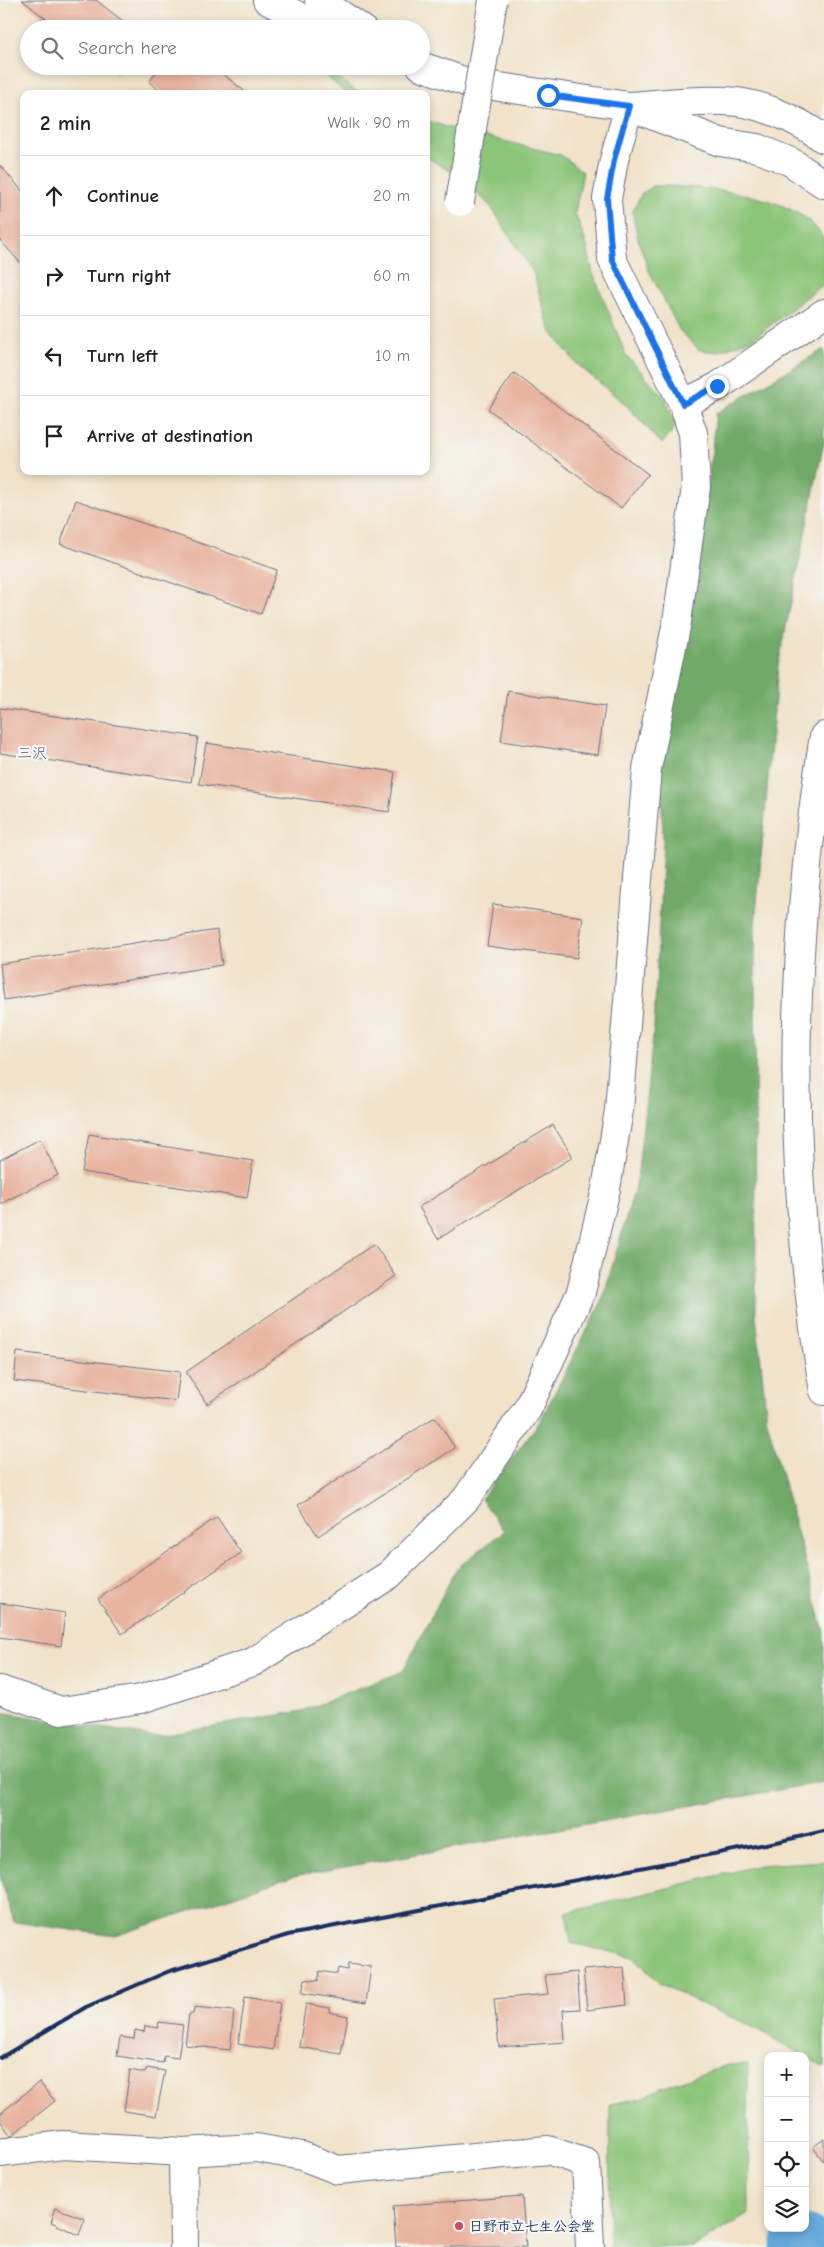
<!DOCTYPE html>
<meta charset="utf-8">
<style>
:root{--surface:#fff;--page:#f2f2f2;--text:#202124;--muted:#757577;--line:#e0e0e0}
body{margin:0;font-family:"Comic Neue","Klee One",sans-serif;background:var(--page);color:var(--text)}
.controls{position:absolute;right:15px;bottom:15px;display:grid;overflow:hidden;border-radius:10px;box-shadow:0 2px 8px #0003}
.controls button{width:45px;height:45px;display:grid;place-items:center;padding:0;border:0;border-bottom:1px solid var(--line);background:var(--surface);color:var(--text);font:25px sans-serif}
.stop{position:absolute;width:15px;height:15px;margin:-11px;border:4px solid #1a73e8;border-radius:50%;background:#fff}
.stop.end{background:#1a73e8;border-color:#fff;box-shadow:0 1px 5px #0008}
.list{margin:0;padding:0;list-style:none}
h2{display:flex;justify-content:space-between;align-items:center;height:65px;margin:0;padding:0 20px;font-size:21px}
h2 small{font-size:16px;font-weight:400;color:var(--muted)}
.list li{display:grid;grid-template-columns:32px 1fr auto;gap:15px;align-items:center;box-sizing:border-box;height:80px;padding:0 20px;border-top:1px solid var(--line)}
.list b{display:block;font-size:19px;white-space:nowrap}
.list em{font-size:16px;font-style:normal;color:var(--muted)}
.icon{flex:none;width:28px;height:28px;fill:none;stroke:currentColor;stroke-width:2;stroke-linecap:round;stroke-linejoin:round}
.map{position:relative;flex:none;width:824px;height:2247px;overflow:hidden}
.search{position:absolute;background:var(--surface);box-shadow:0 2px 8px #0003;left:20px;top:20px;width:410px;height:55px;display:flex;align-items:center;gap:12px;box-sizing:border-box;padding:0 18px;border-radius:28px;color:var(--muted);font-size:19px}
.panel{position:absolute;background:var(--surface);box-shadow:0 2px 8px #0003;left:20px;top:90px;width:410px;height:385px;border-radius:10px}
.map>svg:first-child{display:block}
.green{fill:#8cc478;stroke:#547a6b}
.forest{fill:#71aa68;stroke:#466c63}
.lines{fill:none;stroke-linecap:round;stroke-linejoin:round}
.river{stroke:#65a8da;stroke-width:61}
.building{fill:#e8b49f}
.minor-casing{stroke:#666e83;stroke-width:30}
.minor{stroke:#fff;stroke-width:28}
.rail{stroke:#1b2f5e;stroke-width:4}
.minor-bridge-casing{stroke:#666e83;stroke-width:30;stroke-linecap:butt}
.minor-bridge{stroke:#fff;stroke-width:28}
.route{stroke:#1a73e8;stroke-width:6}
.poi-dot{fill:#d1495b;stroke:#f6f6f2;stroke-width:2}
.labels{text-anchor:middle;stroke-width:4.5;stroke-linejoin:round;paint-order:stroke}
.poi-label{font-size:14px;font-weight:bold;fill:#1b2f5e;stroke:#f6f6f2;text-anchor:start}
.neighbourhood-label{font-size:15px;fill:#635e75;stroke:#f6f6f2}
</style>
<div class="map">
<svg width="824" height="2247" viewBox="0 0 824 2247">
<rect width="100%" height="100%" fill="#f6f6f2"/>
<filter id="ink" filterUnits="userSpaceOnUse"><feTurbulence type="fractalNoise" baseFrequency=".02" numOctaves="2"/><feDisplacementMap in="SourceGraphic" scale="10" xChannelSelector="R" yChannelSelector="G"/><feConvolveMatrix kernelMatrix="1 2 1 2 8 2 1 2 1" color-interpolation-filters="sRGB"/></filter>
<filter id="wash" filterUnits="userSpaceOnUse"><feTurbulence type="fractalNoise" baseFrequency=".0096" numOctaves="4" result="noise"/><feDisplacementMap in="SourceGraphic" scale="20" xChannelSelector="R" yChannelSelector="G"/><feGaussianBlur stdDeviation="1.12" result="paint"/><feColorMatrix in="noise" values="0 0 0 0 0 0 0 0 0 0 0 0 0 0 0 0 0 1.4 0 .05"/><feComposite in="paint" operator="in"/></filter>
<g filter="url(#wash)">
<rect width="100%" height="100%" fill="#f1e2c9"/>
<g class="green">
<path d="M 314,66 L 320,66 L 361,94 L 347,94 Z"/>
<path d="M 426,120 L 446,127 L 561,155 L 583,172 L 575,213 L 586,243 L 593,273 L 626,355 L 665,398 L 676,426 L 662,444 L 626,405 L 576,363 L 550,330 L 533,272 L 491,207 L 461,177 L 426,157 Z"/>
<path d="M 652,186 C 698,186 799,192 823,238 C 824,246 824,273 824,284 L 754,338 L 717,352 L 699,350 L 680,331 L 649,271 L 639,243 L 632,212 L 641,195 Z"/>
<path d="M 824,1861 L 824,2067 L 747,2024 L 710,2008 L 659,1983 L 633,1957 L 571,1943 L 566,1913 L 760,1865 Z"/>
<path d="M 748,2064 L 749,2214 L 693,2247 L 609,2247 L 610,2104 L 642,2098 L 661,2088 L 728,2065 Z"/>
</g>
<path class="forest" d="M 824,349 L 824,442 L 778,666 L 755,926 L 756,1314 L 767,1420 L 824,1632 L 824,1782 L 294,1876 L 115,1936 L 14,1922 L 0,1881 L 0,1712 L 152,1736 L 302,1711 L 403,1671 L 456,1569 L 504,1531 L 481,1499 L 540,1421 L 602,1301 L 637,1180 L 654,1026 L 663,842 L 660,748 L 699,563 L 716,413 Z"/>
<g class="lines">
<path class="river" d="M 801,2247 L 804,2245"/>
</g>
<g id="blocks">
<g class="building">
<path d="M 22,0 L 96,0 L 133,29 L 59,29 Z"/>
<path d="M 107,66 L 123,66 L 117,74 Z"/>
<path d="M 161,66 L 213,66 L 248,94 L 164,94 L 149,82 Z"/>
<path d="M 0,165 L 24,193 L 24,267 L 0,240 Z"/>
<path d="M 514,373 L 648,474 L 621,508 L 488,409 Z"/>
<path d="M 76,500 L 277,570 L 261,614 L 60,544 Z"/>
<path d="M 508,691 L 605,706 L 598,755 L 501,741 Z"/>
<path d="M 0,708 L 198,737 L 191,782 L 0,753 Z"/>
<path d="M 206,743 L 395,772 L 389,812 L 199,784 Z"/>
<path d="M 493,904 L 583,917 L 577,958 L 487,946 Z"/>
<path d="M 217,930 L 222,965 L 4,1000 L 0,964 Z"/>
<path d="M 553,1125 L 573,1157 L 438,1239 L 419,1207 Z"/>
<path d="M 89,1134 L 253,1161 L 247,1198 L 82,1172 Z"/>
<path d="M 40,1139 L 58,1175 L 0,1204 L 0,1160 Z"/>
<path d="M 374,1244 L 396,1276 L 207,1404 L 186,1372 Z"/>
<path d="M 17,1352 L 180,1372 L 176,1401 L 14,1381 Z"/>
<path d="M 435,1417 L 455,1448 L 318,1536 L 298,1505 Z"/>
<path d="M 217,1517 L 241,1553 L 122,1634 L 98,1599 Z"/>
<path d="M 0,1603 L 65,1613 L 61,1646 L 0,1637 Z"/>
<path d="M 348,1964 L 371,1967 L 366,2003 L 302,1993 L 305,1979 L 318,1981 L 320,1971 L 337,1974 L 338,1968 L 347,1970 Z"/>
<path d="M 624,1967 L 627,2005 L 587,2010 L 583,1970 Z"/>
<path d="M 577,1972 L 580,2009 L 563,2010 L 565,2042 L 499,2047 L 494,1999 L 548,1994 L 545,1975 Z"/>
<path d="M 245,1997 L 280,2003 L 273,2050 L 238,2044 Z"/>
<path d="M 306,2004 L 330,2008 L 329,2012 L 348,2016 L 341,2054 L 299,2047 Z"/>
<path d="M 194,2007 L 234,2011 L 230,2050 L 185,2045 L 189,2014 L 193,2014 Z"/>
<path d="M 159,2022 L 183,2025 L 178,2058 L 164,2056 L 163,2063 L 117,2056 L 120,2037 L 134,2039 L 135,2030 L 144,2032 L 145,2026 L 158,2028 Z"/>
<path d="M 147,2068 L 165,2071 L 156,2116 L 124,2111 L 130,2070 L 145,2073 Z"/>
<path d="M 39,2082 L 55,2101 L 11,2136 L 0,2120 L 0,2114 Z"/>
<path d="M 824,2139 L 824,2162 L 813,2147 Z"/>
<path d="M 522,2196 L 526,2247 L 396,2247 L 393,2206 Z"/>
<path d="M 56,2208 L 85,2219 L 79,2235 L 51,2222 Z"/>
</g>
</g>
</g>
<g filter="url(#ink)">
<use href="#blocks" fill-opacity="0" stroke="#666e83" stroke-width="1"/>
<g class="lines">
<defs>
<g id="minor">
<path d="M 267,0 L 323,29"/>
<path d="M 319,0 L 362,29"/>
<path d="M 824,139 C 797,119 759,102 725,101 C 694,99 661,104 629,106 L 720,142 L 757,148 L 791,162 L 824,184"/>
<path d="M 683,404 L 717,387 L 824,313"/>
<path d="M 824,736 C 789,952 786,1175 824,1391"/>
<path d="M 0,1690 L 61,1711 L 141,1699 L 253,1662 L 389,1575 L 466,1499 L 528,1408 L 581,1292 L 606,1189 L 619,1110 L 647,769 L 677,622 L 696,487 L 693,433 L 683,404 L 612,259 L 607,199 L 614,160 L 629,106 L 466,82 L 421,66"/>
<path d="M 183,2152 L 184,2247"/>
<path d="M 0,2153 L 63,2145 L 183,2152 L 256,2148 L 302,2156 L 338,2170 L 548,2150 L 586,2163 L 590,2247"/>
</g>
</defs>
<use href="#minor" class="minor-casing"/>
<use href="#minor" class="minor"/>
<path class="rail" d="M 0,2058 L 86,2007 L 167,1972 L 288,1935 L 777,1842 L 824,1831"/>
<defs>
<path id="minor-bridge" d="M 460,202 L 493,0"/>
</defs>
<use href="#minor-bridge" class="minor-bridge-casing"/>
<use href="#minor-bridge" class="minor-bridge"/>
</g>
</g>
<g class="lines" filter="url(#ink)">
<path class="route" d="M 548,95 L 629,106 L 614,160 L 607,199 L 612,259 L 683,404 L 717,386"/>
</g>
<circle class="poi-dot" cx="459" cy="2226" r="5"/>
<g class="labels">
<g class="poi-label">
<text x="469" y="2231">日野市立七生公会堂</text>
</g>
<g class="neighbourhood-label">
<text x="32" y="758">三沢</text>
</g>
</g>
</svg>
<div class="controls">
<button>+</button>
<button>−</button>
<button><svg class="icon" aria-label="locate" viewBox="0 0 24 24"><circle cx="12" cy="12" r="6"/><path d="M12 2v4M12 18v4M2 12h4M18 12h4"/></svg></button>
<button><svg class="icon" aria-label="layers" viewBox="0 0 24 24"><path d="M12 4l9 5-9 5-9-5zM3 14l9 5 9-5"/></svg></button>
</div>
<div class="stop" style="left:548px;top:95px"></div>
<div class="stop end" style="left:717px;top:386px"></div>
<div class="search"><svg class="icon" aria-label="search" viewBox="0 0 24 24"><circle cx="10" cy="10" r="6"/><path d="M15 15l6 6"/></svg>Search here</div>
<section class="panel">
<h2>2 min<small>Walk · 90 m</small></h2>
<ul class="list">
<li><svg class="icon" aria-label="ahead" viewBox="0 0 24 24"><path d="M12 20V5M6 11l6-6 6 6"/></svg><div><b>Continue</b></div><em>20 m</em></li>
<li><svg class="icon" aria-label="right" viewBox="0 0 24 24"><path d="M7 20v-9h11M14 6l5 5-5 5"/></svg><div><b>Turn right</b></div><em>60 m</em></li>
<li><svg class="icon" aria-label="left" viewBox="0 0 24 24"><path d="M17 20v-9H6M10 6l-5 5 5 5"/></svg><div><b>Turn left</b></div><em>10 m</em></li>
<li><svg class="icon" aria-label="arrive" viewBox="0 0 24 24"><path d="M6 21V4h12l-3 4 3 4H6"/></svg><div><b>Arrive at destination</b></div></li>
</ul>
</section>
</div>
